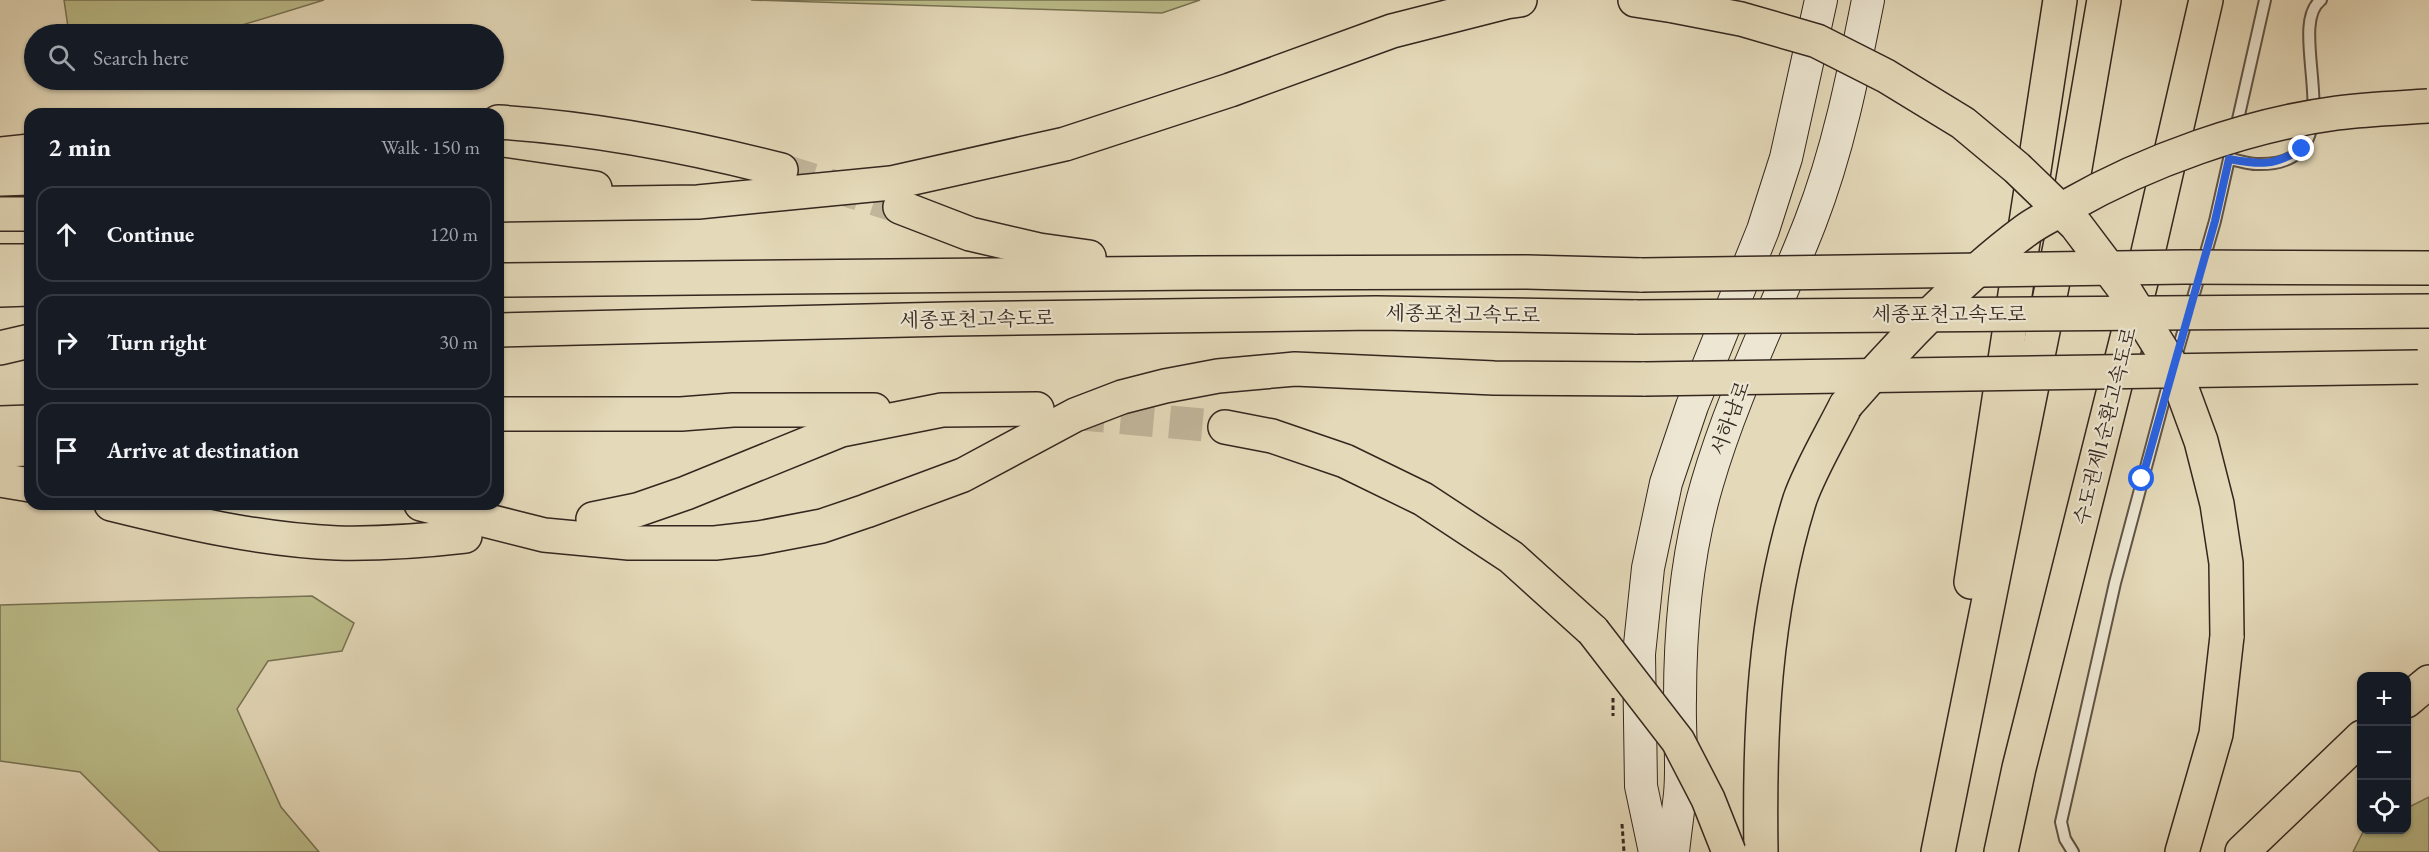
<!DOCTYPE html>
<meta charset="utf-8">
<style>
:root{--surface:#171b24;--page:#20242c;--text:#f1f3f6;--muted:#9ea1a6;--line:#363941}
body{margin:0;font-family:"EB Garamond","Noto Serif KR",serif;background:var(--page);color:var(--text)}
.controls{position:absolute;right:18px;bottom:18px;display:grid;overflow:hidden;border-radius:12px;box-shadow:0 2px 4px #0004}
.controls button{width:54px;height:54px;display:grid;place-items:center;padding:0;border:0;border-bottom:2px solid var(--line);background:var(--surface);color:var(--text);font:30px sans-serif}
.stop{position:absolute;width:18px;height:18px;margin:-14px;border:4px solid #2563eb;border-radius:50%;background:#fff}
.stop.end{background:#2563eb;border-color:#fff;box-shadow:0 2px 6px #0008}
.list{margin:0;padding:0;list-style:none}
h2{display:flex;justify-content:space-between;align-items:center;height:78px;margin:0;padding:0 24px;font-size:26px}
h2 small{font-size:20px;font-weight:400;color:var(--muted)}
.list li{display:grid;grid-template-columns:39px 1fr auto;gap:18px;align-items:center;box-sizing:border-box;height:96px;margin:0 12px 12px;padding:0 12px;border:2px solid var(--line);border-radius:18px}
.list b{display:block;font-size:22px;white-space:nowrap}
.list em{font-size:20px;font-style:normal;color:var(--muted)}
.icon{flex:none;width:33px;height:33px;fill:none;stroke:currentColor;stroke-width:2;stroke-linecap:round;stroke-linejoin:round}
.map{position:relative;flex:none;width:2429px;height:852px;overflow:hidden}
.search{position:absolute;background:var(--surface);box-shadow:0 2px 4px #0004;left:24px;top:24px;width:480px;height:66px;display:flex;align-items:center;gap:15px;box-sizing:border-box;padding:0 21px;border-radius:33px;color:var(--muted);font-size:22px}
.panel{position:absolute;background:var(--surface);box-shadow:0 2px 4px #0004;left:24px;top:108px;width:480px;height:402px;border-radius:18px}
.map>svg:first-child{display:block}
.green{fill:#bbbd8a;stroke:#787254;stroke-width:1.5}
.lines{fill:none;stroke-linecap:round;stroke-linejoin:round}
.motorway-tunnel{stroke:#c1b59a;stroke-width:33;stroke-dasharray:33 16;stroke-linecap:butt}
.service-casing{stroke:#605446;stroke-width:14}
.secondary-casing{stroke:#34271f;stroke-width:34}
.motorway-casing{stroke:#34271f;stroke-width:36}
.path{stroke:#34271f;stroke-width:3;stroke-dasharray:4.5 3;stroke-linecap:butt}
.service{stroke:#ede6d2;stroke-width:10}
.secondary{stroke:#ede6d2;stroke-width:32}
.motorway{stroke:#e4d9b9;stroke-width:33}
.motorway-bridge-casing{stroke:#34271f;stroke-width:36;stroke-linecap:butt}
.motorway-bridge{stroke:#e4d9b9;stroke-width:33}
.route{stroke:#2563eb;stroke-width:8}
.labels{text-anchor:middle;stroke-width:4.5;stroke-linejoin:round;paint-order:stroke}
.street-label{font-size:20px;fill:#34271f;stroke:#ede6d2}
</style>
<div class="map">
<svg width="2429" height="852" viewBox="0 0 2429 852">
<rect width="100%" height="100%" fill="#e4d9b9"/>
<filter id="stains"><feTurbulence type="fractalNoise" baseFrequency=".00333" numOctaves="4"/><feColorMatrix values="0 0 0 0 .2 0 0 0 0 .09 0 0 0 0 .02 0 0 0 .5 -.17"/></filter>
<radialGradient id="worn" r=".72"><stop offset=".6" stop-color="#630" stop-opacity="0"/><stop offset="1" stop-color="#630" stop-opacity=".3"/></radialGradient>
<g class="green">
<path d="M 64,0 L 324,0 L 213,34 L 69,34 Z"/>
<path d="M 751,0 L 1200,0 L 1162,13 Z"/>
<path d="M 312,596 L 354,623 L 342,651 L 268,661 L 237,709 L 281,807 L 319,852 L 160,852 L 80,772 L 0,761 L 0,605 Z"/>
<path d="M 2429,797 L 2429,852 L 2353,852 L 2364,830 L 2406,830 L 2407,808 Z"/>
</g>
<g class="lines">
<g class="motorway-tunnel">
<path d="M 781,170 L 900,207"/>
<path d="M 1072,413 L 1225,427"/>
</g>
<defs>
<g id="service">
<path d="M 2229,159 C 2238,160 2247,164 2256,164 C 2361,168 2282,29 2321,0"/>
<path d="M 2175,360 L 2215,221 L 2265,0"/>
<path d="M 2073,852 L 2065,839 L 2061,822 L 2115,583 L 2169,381"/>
</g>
<g id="secondary">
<path d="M 1655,852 L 1641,786 L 1639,654 L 1648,568 L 1666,483 L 1692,406 L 1763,230 L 1786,158 L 1821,0"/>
<path d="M 1673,852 C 1675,833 1678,813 1680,794 C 1683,762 1679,730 1680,699 C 1680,627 1687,552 1707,484 C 1733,394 1776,310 1810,223 C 1838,151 1853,76 1868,0"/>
</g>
<g id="motorway">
<path d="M 1635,0 L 1674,6"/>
<path d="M 498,122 C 594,128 688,146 781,170"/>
<path d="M 0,154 L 30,151"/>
<path d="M 498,174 L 595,188"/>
<path d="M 0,179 L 30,178"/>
<path d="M 498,205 L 698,202 L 891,183 L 1065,144 L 1230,90 L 1392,31 L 1506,2 L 1520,0"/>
<path d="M 900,207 L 970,234 L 1039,250 L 1089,257"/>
<path d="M 0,214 L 30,214"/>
<path d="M 0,261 L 30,261"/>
<path d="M 498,280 L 1198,273 L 1527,272 L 1642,275"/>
<path d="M 0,290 L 30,289"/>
<path d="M 498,330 L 949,319 L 1376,313 L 1637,317"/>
<path d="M 0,348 L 30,341"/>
<path d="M 498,414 L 681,414 L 733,410 L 874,410"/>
<path d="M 0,423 L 30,422"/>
<path d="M 1225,427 L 1272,436 L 1345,461 L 1423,499 L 1511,557 L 1593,631"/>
<path d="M 0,450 L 30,449"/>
<path d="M 0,480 L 30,485"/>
<path d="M 111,504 C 184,522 260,540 337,543 C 380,544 422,541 465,536"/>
<path d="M 421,504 L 544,535 L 629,543 L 715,543 L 759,538 L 822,526 L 866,511 L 963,475 L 1075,415 L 1122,397 L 1165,386 L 1218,376 L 1295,369 L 1494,378 L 1645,379"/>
<path d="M 593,519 L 637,510 L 686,493 L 841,430 L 942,410 L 1037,409"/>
<path d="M 1971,582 L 2060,0"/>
<path d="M 2406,701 L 2429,682"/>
<path d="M 1761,852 C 1759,733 1764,613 1800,499 C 1810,470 1832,433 1846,405"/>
<path d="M 1938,852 L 2070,197 L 2104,0"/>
<path d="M 2001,852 L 2019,768 L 2143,274 L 2206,0"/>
<path d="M 2182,852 L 2216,734 L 2227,636"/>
<path d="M 2242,852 L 2362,737"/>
</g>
</defs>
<use href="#service" class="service-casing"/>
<use href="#secondary" class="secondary-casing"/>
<use href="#motorway" class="motorway-casing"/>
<g class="path">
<path d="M 1613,698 L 1613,716"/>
<path d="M 1622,824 L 1624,852"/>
</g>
<use href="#service" class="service"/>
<use href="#secondary" class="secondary"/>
<use href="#motorway" class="motorway"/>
<defs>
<g id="motorway-bridge">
<path d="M 1674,6 L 1741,19 L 1817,41 L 1886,76 L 1963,123 L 2017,168 L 2076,225 L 2122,286 L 2176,373 L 2201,441 L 2217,504 L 2226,563 L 2227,636"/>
<path d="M 1642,275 L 2185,267 L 2429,268"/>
<path d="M 1637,317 L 2429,311"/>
<path d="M 1645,379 L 2418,367"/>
<path d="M 1846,405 C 1899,344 1960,279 2025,231 C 2038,221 2054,214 2068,206 C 2147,161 2247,125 2337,113 C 2367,109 2398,108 2428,106"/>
<path d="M 1593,631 L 1678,741 L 1708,799 L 1729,852"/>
</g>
</defs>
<use href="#motorway-bridge" class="motorway-bridge-casing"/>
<use href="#motorway-bridge" class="motorway-bridge"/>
</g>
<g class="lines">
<path class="route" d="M 2142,479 L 2215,221 L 2229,159 C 2261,165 2273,166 2302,149"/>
</g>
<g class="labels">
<g class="street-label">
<text transform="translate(1463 314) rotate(1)" y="7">세종포천고속도로</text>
<text x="1949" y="321">세종포천고속도로</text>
<text transform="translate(977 319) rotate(-1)" y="7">세종포천고속도로</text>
<text transform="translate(1730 418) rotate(-70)" y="7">서하남로</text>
<text transform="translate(2105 426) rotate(-76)" y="7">수도권제1순환고속도로</text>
</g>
</g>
<rect width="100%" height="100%" filter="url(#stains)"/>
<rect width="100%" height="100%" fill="url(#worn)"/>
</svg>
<div class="controls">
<button>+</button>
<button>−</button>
<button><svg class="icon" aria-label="locate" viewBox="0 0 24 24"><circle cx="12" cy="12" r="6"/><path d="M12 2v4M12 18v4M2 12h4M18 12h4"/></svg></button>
</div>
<div class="stop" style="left:2142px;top:479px"></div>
<div class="stop end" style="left:2302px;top:149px"></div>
<div class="search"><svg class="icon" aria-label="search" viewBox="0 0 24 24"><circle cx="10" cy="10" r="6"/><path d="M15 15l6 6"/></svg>Search here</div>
<section class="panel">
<h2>2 min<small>Walk · 150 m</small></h2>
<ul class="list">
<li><svg class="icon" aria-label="ahead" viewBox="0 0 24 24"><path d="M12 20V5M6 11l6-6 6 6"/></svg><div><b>Continue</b></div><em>120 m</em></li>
<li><svg class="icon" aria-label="right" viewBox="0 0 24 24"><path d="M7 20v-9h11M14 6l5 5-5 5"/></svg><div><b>Turn right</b></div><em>30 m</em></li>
<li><svg class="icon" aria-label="arrive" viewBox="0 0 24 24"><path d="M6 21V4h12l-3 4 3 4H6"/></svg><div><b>Arrive at destination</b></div></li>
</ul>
</section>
</div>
